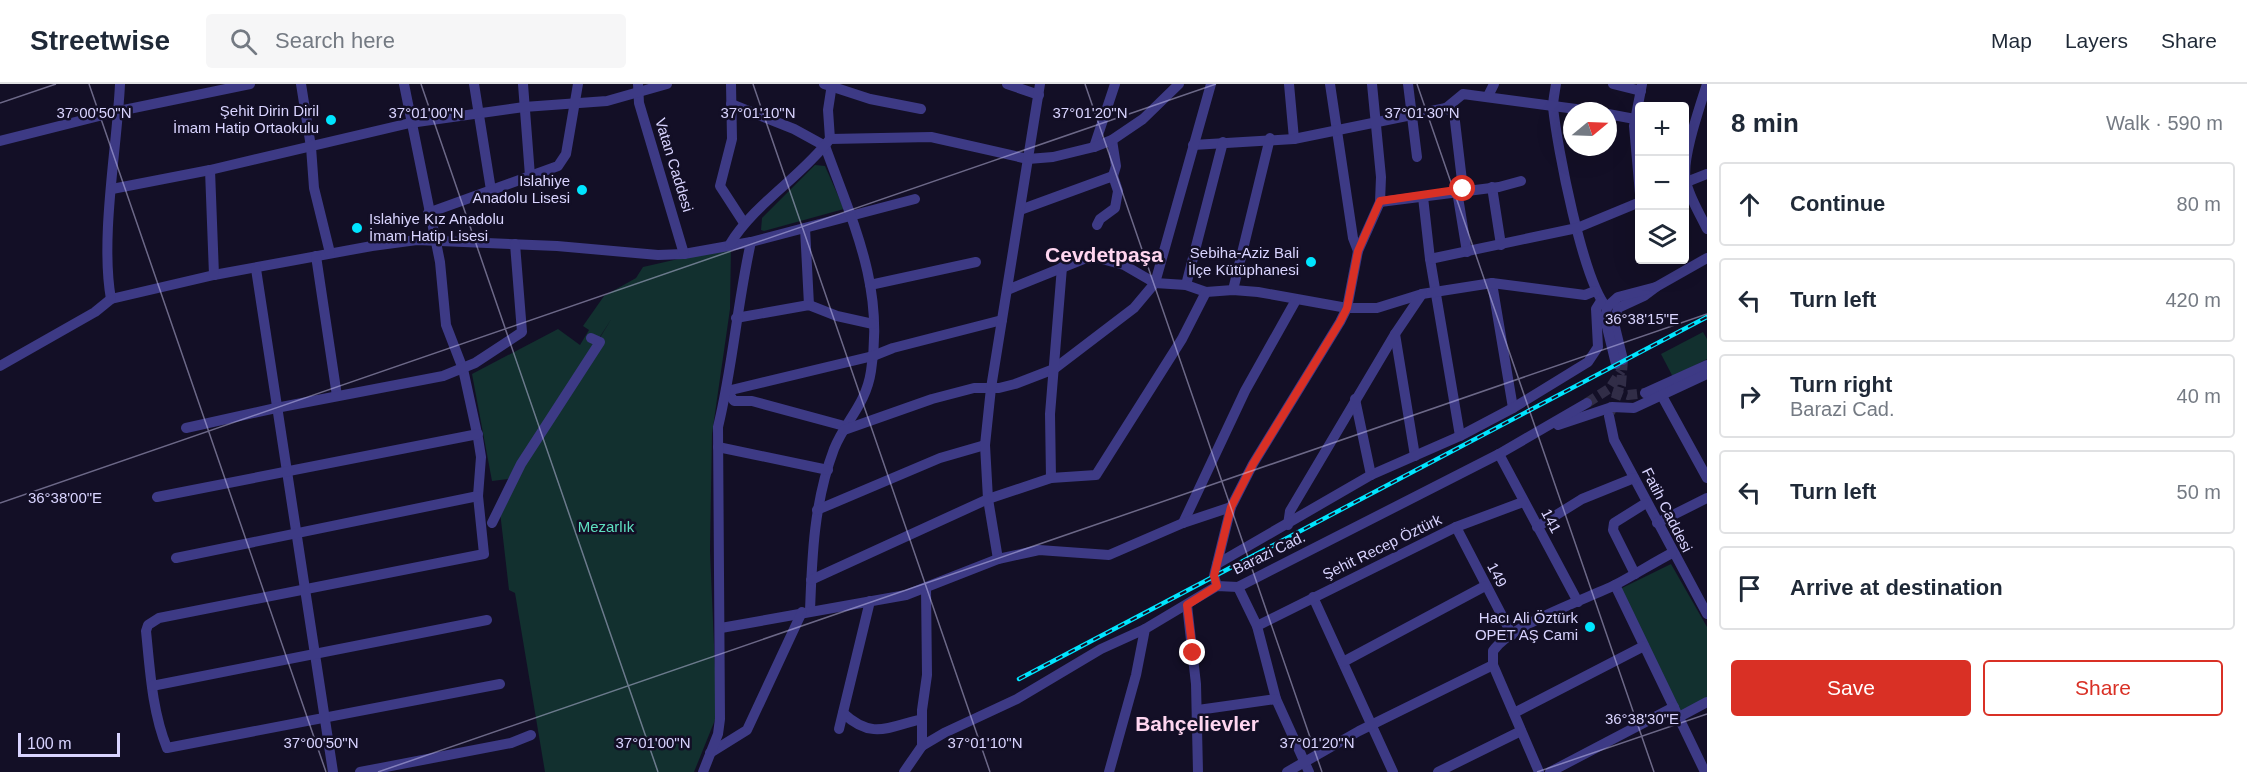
<!DOCTYPE html>
<meta charset="utf-8">
<style>
:root{--surface:#fff;--page:#f6f6f7;--text:#1f2937;--muted:#747a83;--line:#e0e1e3;--accent:#d93025}
body{margin:0;font-family:Helvetica,sans-serif;background:var(--page);color:var(--text)}
.controls{position:absolute;right:18px;top:18px;display:grid;overflow:hidden;border-radius:6px;box-shadow:0 6px 24px #0002}
.controls button{width:54px;height:54px;display:grid;place-items:center;padding:0;border:0;border-bottom:2px solid var(--line);background:var(--surface);color:var(--text);font:30px sans-serif}
.compass{position:absolute;left:1563px;top:18px;width:54px;height:54px;border-radius:50%;background:var(--surface);box-shadow:0 6px 24px #0002;rotate:71deg}
.scale{position:absolute;left:18px;bottom:15px;width:102px;box-sizing:border-box;padding-left:6px;border:3px solid #d9d4ff;border-top:0;font-size:16px;line-height:21px;white-space:nowrap;color:#d9d4ff;-webkit-text-stroke:4px #130f26;paint-order:stroke}
.stop{position:absolute;width:18px;height:18px;margin:-14px;border:4px solid #d93025;border-radius:50%;background:#fff}
.stop.end{background:#d93025;border-color:#fff;box-shadow:0 2px 6px #0008}
.list{margin:0;padding:0;list-style:none}
h2{display:flex;justify-content:space-between;align-items:center;height:78px;margin:0;padding:0 24px;font-size:26px}
h2 small{font-size:20px;font-weight:400;color:var(--muted)}
.list li{display:grid;grid-template-columns:39px 1fr auto;gap:18px;align-items:center;box-sizing:border-box;height:84px;margin:0 12px 12px;padding:0 12px;border:2px solid var(--line);border-radius:6px}
.list b{display:block;font-size:22px;white-space:nowrap}
.list p{margin:0;font-size:20px;white-space:nowrap;color:var(--muted)}
.list em{font-size:20px;font-style:normal;color:var(--muted)}
.actions{display:flex;gap:12px;padding:18px 24px}
.actions a{flex:1;padding:14px 0;border:2px solid var(--accent);border-radius:6px;text-align:center;font-size:21px;color:var(--accent)}
.actions .main{background:var(--accent);color:#fff}
.icon{flex:none;width:33px;height:33px;fill:none;stroke:currentColor;stroke-width:2;stroke-linecap:round;stroke-linejoin:round}
.map{position:relative;flex:none;width:1707px;height:688px;overflow:hidden}
header{display:flex;align-items:center;gap:36px;box-sizing:border-box;height:84px;padding:0 30px;background:var(--surface);border-bottom:2px solid var(--line)}
header strong{font-size:28px}
nav{display:flex;gap:33px;margin-inline-start:auto;font-size:21px}
.search{width:420px;height:54px;background:var(--page);display:flex;align-items:center;gap:15px;box-sizing:border-box;padding:0 21px;border-radius:6px;color:var(--muted);font-size:22px}
main{display:flex}
aside{flex:1;background:var(--surface)}
.map>svg:first-child{display:block}
.green{fill:#12302f}
.lines{fill:none;stroke-linecap:round;stroke-linejoin:round}
.minor-tunnel{stroke:#312d47;stroke-width:10;stroke-dasharray:10 5;stroke-linecap:butt}
.minor{stroke:#3d3a85;stroke-width:10}
.rail-casing{stroke:#00e5ff;stroke-width:4.5}
.rail{stroke:#130f26;stroke-width:2;stroke-dasharray:7;stroke-linecap:butt}
.route{stroke:#d93025;stroke-width:8}
.ticks{fill:none;stroke:#d9d4ff;stroke-width:1.5;stroke-opacity:0.45}
.poi-dot{fill:#00e5ff;stroke:#130f26;stroke-width:2}
.labels{text-anchor:middle;stroke-width:5;stroke-linejoin:round;paint-order:stroke}
.poi-label{font-size:15px;fill:#d9d4ff;stroke:#130f26;text-anchor:end}
.street-label{font-size:15px;fill:#d9d4ff;stroke:#130f26}
.park-label{font-size:15px;fill:#5fe0c0;stroke:#130f26}
.district-label{font-size:21px;font-weight:bold;fill:#ffd6f0;stroke:#130f26}
.ticks-label{font-size:15px;text-anchor:middle;fill:#d9d4ff;stroke:#130f26;stroke-width:5;stroke-linejoin:round;paint-order:stroke}
</style>
<header>
<strong>Streetwise</strong>
<div class="search"><svg class="icon" aria-label="search" viewBox="0 0 24 24"><circle cx="10" cy="10" r="6"/><path d="M15 15l6 6"/></svg>Search here</div>
<nav><a>Map</a><a>Layers</a><a>Share</a></nav>
</header>
<main>
<div class="map">
<svg width="1707" height="688" viewBox="0 0 1707 688">
<rect width="100%" height="100%" fill="#130f26"/>
<g class="green">
<path d="M 815,81 L 825,82 L 844,125 L 764,147 L 761,146 L 762,134 Z"/>
<path d="M 731,163 L 730,225 L 712,350 L 710,467 L 717,631 L 694,688 L 545,688 L 515,509 L 509,506 L 499,419 L 612,234 L 508,395 L 492,397 L 472,290 L 558,245 L 580,261 L 589,246 L 583,242 L 604,212 L 636,194 L 643,183 Z"/>
<path d="M 1703,248 L 1707,255 L 1707,275 L 1673,293 L 1661,270 Z"/>
<path d="M 1671,480 L 1707,543 L 1707,617 L 1686,628 L 1679,625 L 1621,507 L 1622,504 Z"/>
</g>
<g class="lines">
<g class="minor-tunnel">
<path d="M 1613,306 L 1628,311 L 1645,309"/>
<path d="M 1587,319 L 1610,304 L 1621,287"/>
<path d="M 1610,329 L 1621,301 L 1623,276"/>
</g>
<g class="minor">
<path d="M 120,0 C 117,64 100,154 111,215 L 214,191 L 372,162 L 417,156 L 557,162 L 658,171 L 684,170 L 751,158 L 915,115"/>
<path d="M 301,0 L 311,63 L 314,104 L 330,169"/>
<path d="M 404,0 L 440,178 L 446,241 L 463,285 L 478,354 L 481,373 L 478,412 L 484,470 L 159,534 L 148,541 L 146,547 C 150,586 152,627 167,664 L 500,600"/>
<path d="M 474,0 L 491,106"/>
<path d="M 523,0 L 530,92"/>
<path d="M 638,0 L 639,19 L 684,170"/>
<path d="M 731,0 L 732,55 L 720,102 L 744,139"/>
<path d="M 824,0 L 870,15 L 921,25"/>
<path d="M 1007,0 L 1039,11"/>
<path d="M 1289,0 L 1294,55"/>
<path d="M 1330,0 L 1353,154 L 1358,167"/>
<path d="M 1408,0 L 1417,73"/>
<path d="M 1556,0 C 1555,7 1553,16 1553,23 C 1557,63 1583,197 1607,224"/>
<path d="M 1613,0 L 1641,7"/>
<path d="M 1707,0 C 1700,22 1681,76 1686,97 C 1689,113 1700,130 1707,145"/>
<path d="M 1488,12 L 1494,0"/>
<path d="M 731,20 L 794,45 L 825,62 C 852,137 885,203 871,287 C 866,321 845,337 834,365 C 814,418 812,471 810,527"/>
<path d="M 1446,24 L 1463,10 L 1591,27"/>
<path d="M 1608,30 L 1640,36"/>
<path d="M 830,55 L 828,26 L 832,0"/>
<path d="M 1112,56 L 1116,82 L 1113,92"/>
<path d="M 0,57 L 119,27 L 250,0"/>
<path d="M 1193,61 L 1294,55 L 1446,24 L 1454,29 L 1463,105"/>
<path d="M 1094,63 L 1115,0"/>
<path d="M 210,86 L 214,191"/>
<path d="M 1684,99 L 1707,90"/>
<path d="M 1492,103 L 1501,161"/>
<path d="M 112,105 L 210,86 L 410,39 L 524,23 L 607,17 L 667,0"/>
<path d="M 1457,107 L 1467,168"/>
<path d="M 1640,110 L 1634,42 L 1642,0"/>
<path d="M 1423,113 L 1430,175 L 1460,352"/>
<path d="M 1380,118 L 1499,103 L 1521,97"/>
<path d="M 1020,126 L 1113,92 L 1118,107 L 1115,124 L 1100,135 L 1097,141"/>
<path d="M 428,129 L 558,82 L 566,70 L 578,0"/>
<path d="M 805,144 L 809,221"/>
<path d="M 730,160 C 755,119 800,94 830,55 L 931,53 L 1028,75 L 1053,73 L 1094,63 L 1112,56 L 1143,35 L 1179,0"/>
<path d="M 316,172 L 337,312"/>
<path d="M 1430,175 L 1577,144 L 1640,118"/>
<path d="M 256,185 L 333,688"/>
<path d="M 1492,199 L 1513,324"/>
<path d="M 870,201 L 976,178"/>
<path d="M 1186,201 L 1223,58"/>
<path d="M 1007,206 L 1091,172 L 1124,181 L 1155,199 L 1186,201 L 1206,208 L 1233,206 L 1258,208 L 1347,224 L 1377,224 L 1422,210 L 1492,199 L 1585,211 L 1595,207"/>
<path d="M 1233,206 L 1270,54"/>
<path d="M 736,234 L 809,221 L 837,232 L 873,240"/>
<path d="M 1395,250 L 1415,372"/>
<path d="M 1623,276 L 1614,239 L 1618,224 L 1644,212 L 1656,203 L 1707,174"/>
<path d="M 1616,280 L 1605,235 L 1607,223 L 1618,213 L 1656,203"/>
<path d="M 0,282 L 95,228 L 111,215"/>
<path d="M 1645,309 L 1707,281"/>
<path d="M 1662,312 L 1707,394"/>
<path d="M 1355,315 L 1371,391"/>
<path d="M 1609,332 L 1614,356 L 1707,530"/>
<path d="M 1558,341 L 1612,323 L 1634,324 L 1707,290"/>
<path d="M 848,343 L 752,317 L 734,317 L 727,307 L 873,272 L 893,264 L 1002,236"/>
<path d="M 186,344 L 276,324 L 443,292 L 475,279 L 522,248 L 515,160"/>
<path d="M 844,346 L 932,315 L 974,304 L 999,304 L 1015,300 L 1054,285 L 1134,224 L 1155,199 L 1211,0"/>
<path d="M 718,363 L 828,386"/>
<path d="M 1499,370 L 1578,518"/>
<path d="M 1051,394 L 1050,330 L 1062,183"/>
<path d="M 157,413 L 478,350"/>
<path d="M 817,426 L 940,374 L 985,361"/>
<path d="M 492,439 L 521,380 L 600,258 L 591,254"/>
<path d="M 1183,439 L 1245,307 L 1296,216"/>
<path d="M 1657,439 L 1707,414"/>
<path d="M 1288,441 L 1290,427 L 1395,250 L 1422,210"/>
<path d="M 1456,443 L 1512,551"/>
<path d="M 1537,443 L 1582,415 L 1634,394"/>
<path d="M 176,474 L 478,412"/>
<path d="M 998,475 L 988,415 L 985,361 L 991,304 L 1040,0"/>
<path d="M 1217,480 L 1371,391 L 1460,352 L 1513,324 L 1588,278 L 1598,263 L 1596,225 L 1601,217"/>
<path d="M 1635,490 L 1613,446 L 1614,439 L 1646,419"/>
<path d="M 811,496 L 988,415 L 1051,394 L 1096,391 L 1182,255 L 1206,208"/>
<path d="M 1615,501 L 1705,688"/>
<path d="M 1217,502 L 1214,492 L 1231,423 L 1253,380 L 1340,238 L 1347,224 L 1358,167 L 1380,118 L 1381,93 L 1372,0"/>
<path d="M 1238,503 L 1257,542 L 1276,615 L 1309,688"/>
<path d="M 1313,513 L 1393,688"/>
<path d="M 1187,521 L 1196,600 L 1198,688"/>
<path d="M 1257,542 L 1456,443 L 1523,418"/>
<path d="M 721,544 L 906,511 L 998,475 L 1039,466 L 1109,471 L 1183,439 L 1231,423"/>
<path d="M 1343,578 L 1485,502"/>
<path d="M 152,602 L 487,536"/>
<path d="M 1198,626 L 1276,615"/>
<path d="M 843,629 C 872,656 888,643 922,635"/>
<path d="M 1514,629 L 1644,562"/>
<path d="M 1679,633 L 1707,618"/>
<path d="M 839,645 L 870,517"/>
<path d="M 922,662 L 944,649 L 1017,615 L 1101,565 L 1145,545"/>
<path d="M 710,669 L 747,646 L 802,528"/>
<path d="M 360,688 L 511,659 L 531,651"/>
<path d="M 703,688 L 718,650 L 720,635 L 718,343 C 733,282 737,220 751,158"/>
<path d="M 904,688 L 922,662 L 922,626 L 927,591 L 926,504"/>
<path d="M 1109,688 L 1136,591 L 1145,545 L 1217,502 L 1238,503 L 1499,370 L 1587,319"/>
<path d="M 1287,688 L 1359,647 L 1493,581"/>
<path d="M 1438,688 L 1521,647"/>
<path d="M 1539,688 L 1493,581 L 1493,567 C 1512,540 1584,516 1615,501 C 1634,491 1653,479 1672,469"/>
<path d="M 1550,688 L 1674,623"/>
</g>
<defs>
<path id="rail" d="M 1019,595 L 1707,233"/>
</defs>
<use href="#rail" class="rail-casing"/>
<use href="#rail" class="rail"/>
</g>
<g class="lines">
<path class="route" d="M 1193,569 L 1187,521 L 1217,502 L 1214,492 L 1231,423 L 1253,380 L 1340,238 L 1347,224 L 1358,167 L 1380,117 L 1463,105"/>
</g>
<path class="ticks" d="M 89,0 L 326,688M 421,0 L 658,688M 753,0 L 990,688M 1085,0 L 1322,688M 1417,0 L 1654,688M 0,19 L 56,0M 0,419 L 1216,0M 378,688 L 1707,230M 1537,688 L 1707,630"/>
<g class="poi-dot">
<circle cx="331" cy="36" r="6"/>
<circle cx="582" cy="106" r="6"/>
<circle cx="357" cy="144" r="6"/>
<circle cx="1311" cy="178" r="6"/>
<circle cx="1590" cy="543" r="6"/>
</g>
<g class="labels">
<g class="poi-label">
<text x="319" y="32">Şehit Dirin Diril<tspan x="319" dy="17">İmam Hatip Ortaokulu</tspan></text>
<text x="570" y="102">Islahiye<tspan x="570" dy="17">Anadolu Lisesi</tspan></text>
<text x="369" y="140" text-anchor="start">Islahiye Kız Anadolu<tspan x="369" dy="17">İmam Hatip Lisesi</tspan></text>
<text x="1299" y="174">Sebiha-Aziz Bali<tspan x="1299" dy="17">İlçe Kütüphanesi</tspan></text>
<text x="1578" y="539">Hacı Ali Öztürk<tspan x="1578" dy="17">OPET AŞ Cami</tspan></text>
</g>
<g class="street-label">
<text transform="translate(674 81) rotate(73)" y="5">Vatan Caddesi</text>
<text transform="translate(1667 426) rotate(63)" y="5">Fatih Caddesi</text>
<text transform="translate(1551 437) rotate(62)" y="5">141</text>
<text transform="translate(1382 463) rotate(-26)" y="5">Şehit Recep Öztürk</text>
<text transform="translate(1269 469) rotate(-26)" y="5">Barazi Cad.</text>
<text transform="translate(1497 491) rotate(63)" y="5">149</text>
</g>
<g class="park-label">
<text x="606" y="448">Mezarlık</text>
</g>
<g class="district-label">
<text x="1104" y="178">Cevdetpaşa</text>
<text x="1197" y="647">Bahçelievler</text>
</g>
</g>
<g class="ticks-label">
<text x="94" y="34">37°00'50"N</text>
<text x="426" y="34">37°01'00"N</text>
<text x="758" y="34">37°01'10"N</text>
<text x="1090" y="34">37°01'20"N</text>
<text x="1422" y="34">37°01'30"N</text>
<text x="1642" y="240">36°38'15"E</text>
<text x="65" y="419">36°38'00"E</text>
<text x="1642" y="640">36°38'30"E</text>
<text x="321" y="664">37°00'50"N</text>
<text x="653" y="664">37°01'00"N</text>
<text x="985" y="664">37°01'10"N</text>
<text x="1317" y="664">37°01'20"N</text>
</g>
</svg>
<div class="controls">
<button>+</button>
<button>−</button>
<button><svg class="icon" aria-label="layers" viewBox="0 0 24 24"><path d="M12 4l9 5-9 5-9-5zM3 14l9 5 9-5"/></svg></button>
</div>
<svg class="compass" viewBox="-18 -18 36 36"><path d="M0-13l5 13h-10z" fill="#e53935"/><path d="M0 13l5-13h-10z" fill="#747a83"/></svg>
<div class="scale">100 m</div>
<div class="stop" style="left:1463px;top:105px"></div>
<div class="stop end" style="left:1193px;top:569px"></div>
</div>
<aside>
<h2>8 min<small>Walk · 590 m</small></h2>
<ul class="list">
<li><svg class="icon" aria-label="ahead" viewBox="0 0 24 24"><path d="M12 20V5M6 11l6-6 6 6"/></svg><div><b>Continue</b></div><em>80 m</em></li>
<li><svg class="icon" aria-label="left" viewBox="0 0 24 24"><path d="M17 20v-9H6M10 6l-5 5 5 5"/></svg><div><b>Turn left</b></div><em>420 m</em></li>
<li><svg class="icon" aria-label="right" viewBox="0 0 24 24"><path d="M7 20v-9h11M14 6l5 5-5 5"/></svg><div><b>Turn right</b><p>Barazi Cad.</p></div><em>40 m</em></li>
<li><svg class="icon" aria-label="left" viewBox="0 0 24 24"><path d="M17 20v-9H6M10 6l-5 5 5 5"/></svg><div><b>Turn left</b></div><em>50 m</em></li>
<li><svg class="icon" aria-label="arrive" viewBox="0 0 24 24"><path d="M6 21V4h12l-3 4 3 4H6"/></svg><div><b>Arrive at destination</b></div></li>
</ul>
<div class="actions"><a class="main">Save</a><a>Share</a></div>
</aside>
</main>
